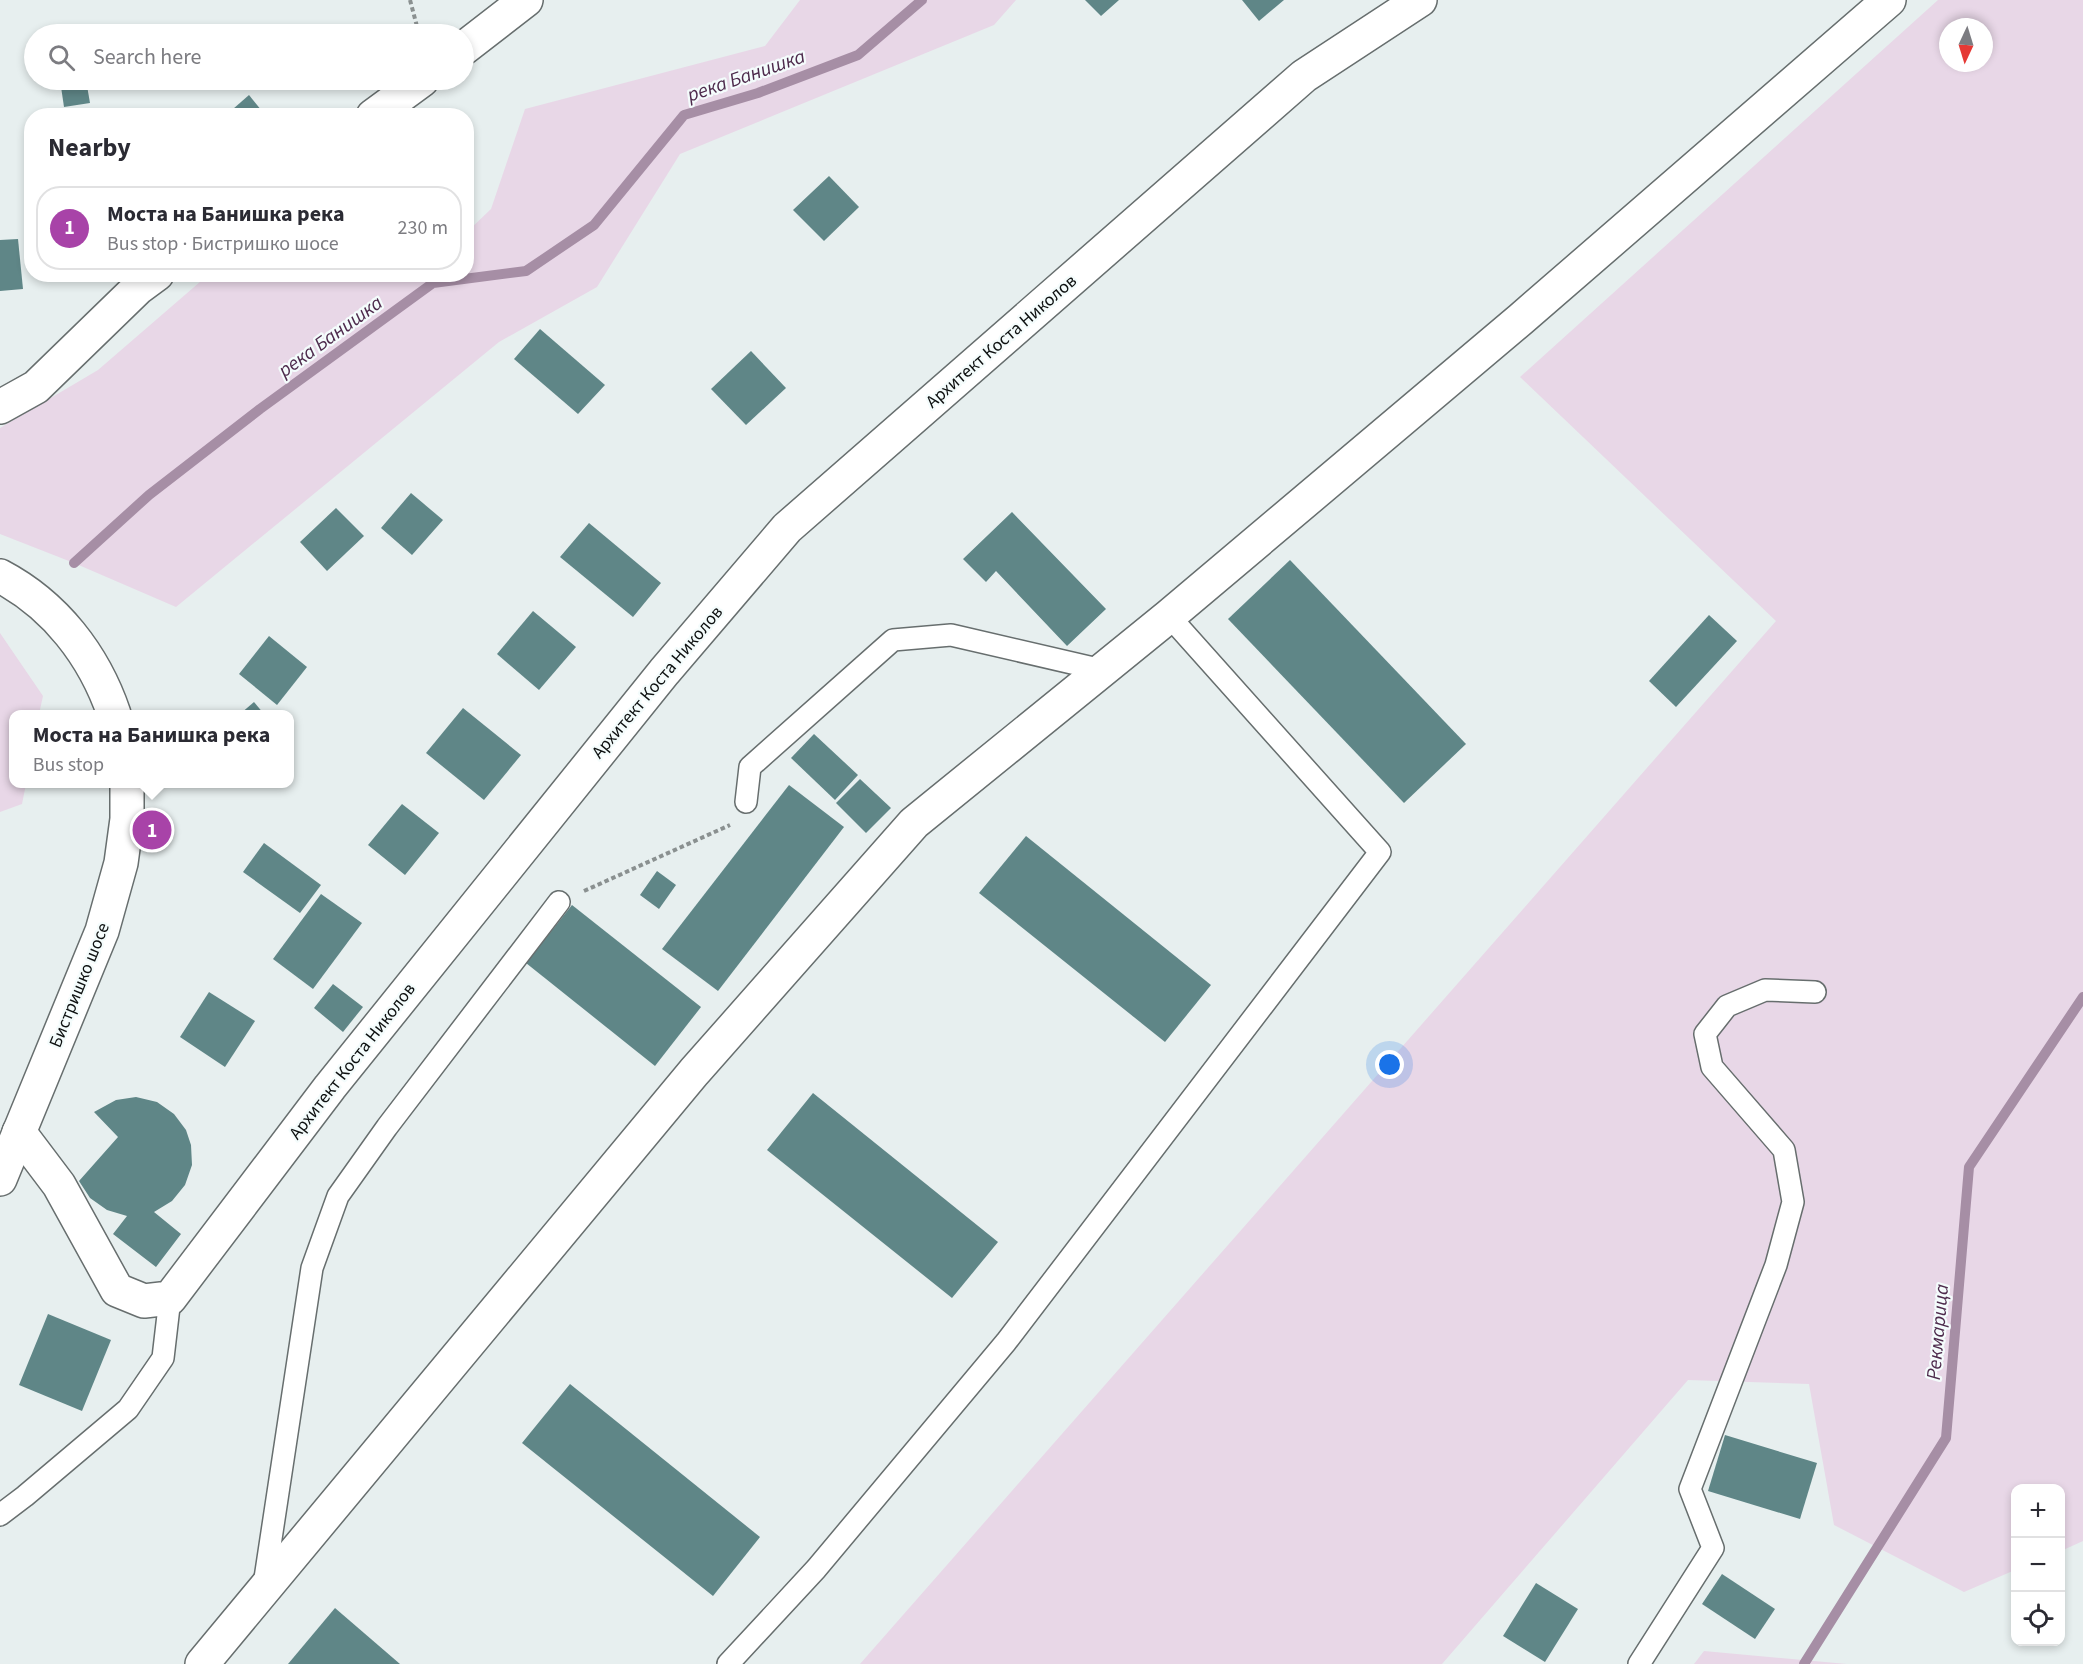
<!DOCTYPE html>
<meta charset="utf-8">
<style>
:root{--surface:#fff;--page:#f7f7f7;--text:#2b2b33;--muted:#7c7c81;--line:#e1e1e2;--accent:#a843a8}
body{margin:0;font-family:"Source Sans 3",sans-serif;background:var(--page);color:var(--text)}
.controls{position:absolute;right:18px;bottom:18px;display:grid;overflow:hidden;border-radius:12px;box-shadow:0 3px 9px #0003}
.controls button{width:54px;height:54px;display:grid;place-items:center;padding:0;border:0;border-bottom:2px solid var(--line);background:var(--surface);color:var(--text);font:30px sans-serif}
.compass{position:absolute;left:1939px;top:18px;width:54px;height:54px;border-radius:50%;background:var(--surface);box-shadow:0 3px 9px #0003;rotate:184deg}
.you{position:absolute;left:1390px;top:1065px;width:21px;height:21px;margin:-15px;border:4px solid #fff;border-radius:50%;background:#1a73e8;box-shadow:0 0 0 9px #1a73e833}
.badge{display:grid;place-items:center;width:39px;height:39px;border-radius:50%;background:var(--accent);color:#fff;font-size:20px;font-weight:700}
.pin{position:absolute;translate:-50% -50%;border:3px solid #fff;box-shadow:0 2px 6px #0006}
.popup{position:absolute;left:9px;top:710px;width:285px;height:78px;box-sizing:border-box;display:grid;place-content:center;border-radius:12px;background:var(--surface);filter:drop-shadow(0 2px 4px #0005);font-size:20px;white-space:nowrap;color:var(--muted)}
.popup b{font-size:22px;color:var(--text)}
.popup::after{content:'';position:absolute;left:50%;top:100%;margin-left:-12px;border:12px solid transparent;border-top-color:var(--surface)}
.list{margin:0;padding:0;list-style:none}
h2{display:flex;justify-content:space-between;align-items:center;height:78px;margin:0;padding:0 24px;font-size:26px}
h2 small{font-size:20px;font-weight:400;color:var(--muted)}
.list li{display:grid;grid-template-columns:39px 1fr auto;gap:18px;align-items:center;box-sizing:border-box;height:84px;margin:0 12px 12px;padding:0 12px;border:2px solid var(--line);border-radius:24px}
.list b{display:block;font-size:22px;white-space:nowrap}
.list p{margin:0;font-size:20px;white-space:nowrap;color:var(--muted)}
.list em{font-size:20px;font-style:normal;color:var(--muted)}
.icon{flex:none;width:33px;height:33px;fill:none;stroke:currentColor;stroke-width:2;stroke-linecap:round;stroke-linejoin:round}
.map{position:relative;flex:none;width:2083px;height:1664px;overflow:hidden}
.search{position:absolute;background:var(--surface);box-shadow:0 3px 9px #0003;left:24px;top:24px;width:450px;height:66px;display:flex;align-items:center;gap:15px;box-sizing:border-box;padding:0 21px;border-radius:33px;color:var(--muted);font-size:22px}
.panel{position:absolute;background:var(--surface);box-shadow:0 3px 9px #0003;left:24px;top:108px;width:450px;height:174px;border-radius:24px}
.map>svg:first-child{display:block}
.green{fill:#e8d7e7;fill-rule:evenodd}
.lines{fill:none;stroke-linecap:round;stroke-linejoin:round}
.stream{stroke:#a68ea5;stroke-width:10}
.building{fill:#5f8687}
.lane-casing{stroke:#676e6e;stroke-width:24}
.street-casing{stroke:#676e6e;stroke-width:36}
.secondary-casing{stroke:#676e6e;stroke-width:36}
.path{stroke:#8a9090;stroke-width:4;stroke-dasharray:4.5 3;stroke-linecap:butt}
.lane{stroke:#fff;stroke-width:21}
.street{stroke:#fff;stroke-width:33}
.secondary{stroke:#fff;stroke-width:33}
.labels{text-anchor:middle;stroke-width:4.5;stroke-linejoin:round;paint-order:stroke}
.street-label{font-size:18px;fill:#0d1010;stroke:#f4fcfc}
.water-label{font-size:20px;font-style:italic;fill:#4d2a4c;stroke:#f4fcfc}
</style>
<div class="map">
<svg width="2083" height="1664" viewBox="0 0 2083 1664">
<rect width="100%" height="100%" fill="#e7efef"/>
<g class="green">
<path d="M 800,0 L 1016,0 L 994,25 L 680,154 L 597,287 L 499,342 L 176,607 L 74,563 L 0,534 L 0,428 L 98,370 L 208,275 L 466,274 L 467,232 L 491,209 L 525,109 L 765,46 Z"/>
<path d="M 1938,0 L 2083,0 L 2083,1541 L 2061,1551 L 2060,1488 L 2016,1488 L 2015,1570 L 1964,1592 L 1834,1525 L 1809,1384 L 1688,1380 L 1442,1664 L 860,1664 L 1776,621 L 1520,377 ZM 1948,27 L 1984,27 L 1984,63 L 1948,63 Z"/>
<path d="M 0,633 L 43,696 L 39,714 L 14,714 L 14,784 L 26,784 L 22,804 L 0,812 Z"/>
<path d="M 1704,1651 L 1847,1664 L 1694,1664 Z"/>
</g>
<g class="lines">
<g class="stream">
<path d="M 74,563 L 149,495 L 260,409 L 433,283 L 526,271 L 594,225 L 684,115 L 758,93 L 858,55 L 922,0"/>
<path d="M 1804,1664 L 1946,1438 L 1969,1167 L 2083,997"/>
</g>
</g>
<g class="building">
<path d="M 1085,0 L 1119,0 L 1101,16 Z"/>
<path d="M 1242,0 L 1284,0 L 1259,21 Z"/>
<path d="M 60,80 L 86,80 L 90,103 L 64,107 Z"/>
<path d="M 249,95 L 266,116 L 225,116 Z"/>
<path d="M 829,176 L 859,207 L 824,241 L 793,210 Z"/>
<path d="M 18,239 L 23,289 L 0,291 L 0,240 Z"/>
<path d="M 540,329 L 605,385 L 578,414 L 514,359 Z"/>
<path d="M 751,351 L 786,388 L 746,425 L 711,389 Z"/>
<path d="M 411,493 L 443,520 L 412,555 L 381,528 Z"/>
<path d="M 336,508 L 364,536 L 327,571 L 300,542 Z"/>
<path d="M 1012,512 L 1106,609 L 1067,646 L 996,571 L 986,582 L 963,559 Z"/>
<path d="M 589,523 L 661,583 L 633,617 L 560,557 Z"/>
<path d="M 1290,560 L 1466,744 L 1404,803 L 1228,619 Z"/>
<path d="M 533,611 L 576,647 L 539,690 L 497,654 Z"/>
<path d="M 1709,615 L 1737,641 L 1676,707 L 1649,681 Z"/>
<path d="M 269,636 L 307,667 L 277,705 L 239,674 Z"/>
<path d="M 254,702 L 264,714 L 240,714 Z"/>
<path d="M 463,708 L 521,755 L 484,800 L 426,753 Z"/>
<path d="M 814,734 L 858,775 L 835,800 L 791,758 Z"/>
<path d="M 860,779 L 891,808 L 866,833 L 836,803 Z"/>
<path d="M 789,785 L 844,827 L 718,991 L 662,949 Z"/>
<path d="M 402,804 L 439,833 L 405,875 L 368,845 Z"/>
<path d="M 1026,836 L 1211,985 L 1165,1042 L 979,893 Z"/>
<path d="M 264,843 L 321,885 L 300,913 L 243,872 Z"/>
<path d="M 657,871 L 676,885 L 659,909 L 640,895 Z"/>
<path d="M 321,894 L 362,923 L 313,989 L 273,959 Z"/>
<path d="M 572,905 L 701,1007 L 655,1066 L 526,963 Z"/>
<path d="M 333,984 L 363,1007 L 343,1032 L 314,1008 Z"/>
<path d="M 209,992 L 255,1021 L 225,1067 L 180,1037 Z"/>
<path d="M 813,1093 L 998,1242 L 952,1298 L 767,1150 Z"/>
<path d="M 136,1097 L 157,1102 L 174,1114 L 186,1130 L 191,1145 L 192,1165 L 185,1185 L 172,1201 L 154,1212 L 181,1234 L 156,1267 L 113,1234 L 127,1216 L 107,1210 L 90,1198 L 79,1181 L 118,1137 L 94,1112 L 116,1100 Z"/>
<path d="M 48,1314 L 111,1340 L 82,1411 L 19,1385 Z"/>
<path d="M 570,1384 L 760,1537 L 713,1596 L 522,1443 Z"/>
<path d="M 1725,1435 L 1817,1463 L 1800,1519 L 1708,1491 Z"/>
<path d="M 1722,1574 L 1775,1609 L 1755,1639 L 1702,1604 Z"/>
<path d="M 1536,1583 L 1578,1609 L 1545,1662 L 1503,1636 Z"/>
<path d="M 335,1608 L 400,1664 L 288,1664 Z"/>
</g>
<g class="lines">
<defs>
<g id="lane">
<path d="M 746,802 L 750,767 L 893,640 L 951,635 L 1102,670"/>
<path d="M 0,1515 L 25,1496 L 128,1409 L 163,1358 L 170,1298"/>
<path d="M 264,1585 L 312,1268 L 338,1196 L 387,1127 L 559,902"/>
<path d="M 728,1664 L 816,1569 L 1006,1342 L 1380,852 L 1169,616"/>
<path d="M 1639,1664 L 1713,1548 L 1690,1489 L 1776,1265 L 1793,1202 L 1784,1150 L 1712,1067 L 1705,1034 L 1727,1006 L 1765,990 L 1815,992"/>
</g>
<g id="street">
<path d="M 464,48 L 526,0"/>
<path d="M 373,116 L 422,80"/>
<path d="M 0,407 L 36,387 L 138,288 L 157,274"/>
<path d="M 19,1132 L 59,1185 L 117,1290 L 144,1301 L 170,1298 L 330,1087 L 664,672 L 787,528 L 1304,76 L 1420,0"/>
<path d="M 202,1664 L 694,1072 L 914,823 L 1169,616 L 1521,319 L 1889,0"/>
</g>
<g id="secondary">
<path d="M 0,576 C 55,605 94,655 114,714"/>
<path d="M 0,1179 L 102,931 L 121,863 L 127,819 L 127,784"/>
</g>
</defs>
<use href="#lane" class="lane-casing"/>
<use href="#street" class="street-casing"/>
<use href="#secondary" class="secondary-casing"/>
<g class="path">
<path d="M 410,0 L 419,34"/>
<path d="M 584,891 L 730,825"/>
</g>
<use href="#lane" class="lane"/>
<use href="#street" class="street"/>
<use href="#secondary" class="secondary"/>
</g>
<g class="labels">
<g class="street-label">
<text transform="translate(1001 341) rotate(-41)" y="6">Архитект Коста Николов</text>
<text transform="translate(657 682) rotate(-50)" y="6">Архитект Коста Николов</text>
<text transform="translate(79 985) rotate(-68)" y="6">Бистришко шосе</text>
<text transform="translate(352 1061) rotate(-52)" y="6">Архитект Коста Николов</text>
</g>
<g class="water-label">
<text transform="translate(746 75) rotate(-19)" y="7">река Банишка</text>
<text transform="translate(330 336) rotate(-36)" y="7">река Банишка</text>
<text transform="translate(1937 1332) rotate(-85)" y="7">Рекмарица</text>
</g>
</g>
</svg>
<div class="controls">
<button>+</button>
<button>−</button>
<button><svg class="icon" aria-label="locate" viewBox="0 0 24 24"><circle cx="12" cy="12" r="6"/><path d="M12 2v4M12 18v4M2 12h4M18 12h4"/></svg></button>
</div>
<svg class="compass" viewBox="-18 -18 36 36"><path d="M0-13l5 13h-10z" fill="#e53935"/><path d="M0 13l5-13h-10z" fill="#7c7c81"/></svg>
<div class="you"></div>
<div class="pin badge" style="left:152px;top:830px">1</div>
<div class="popup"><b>Моста на Банишка река</b>Bus stop</div>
<div class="search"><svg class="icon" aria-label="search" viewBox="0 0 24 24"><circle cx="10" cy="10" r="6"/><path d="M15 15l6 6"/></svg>Search here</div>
<section class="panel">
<h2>Nearby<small></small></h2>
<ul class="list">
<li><span class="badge">1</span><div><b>Моста на Банишка река</b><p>Bus stop · Бистришко шосе</p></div><em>230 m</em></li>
</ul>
</section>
</div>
